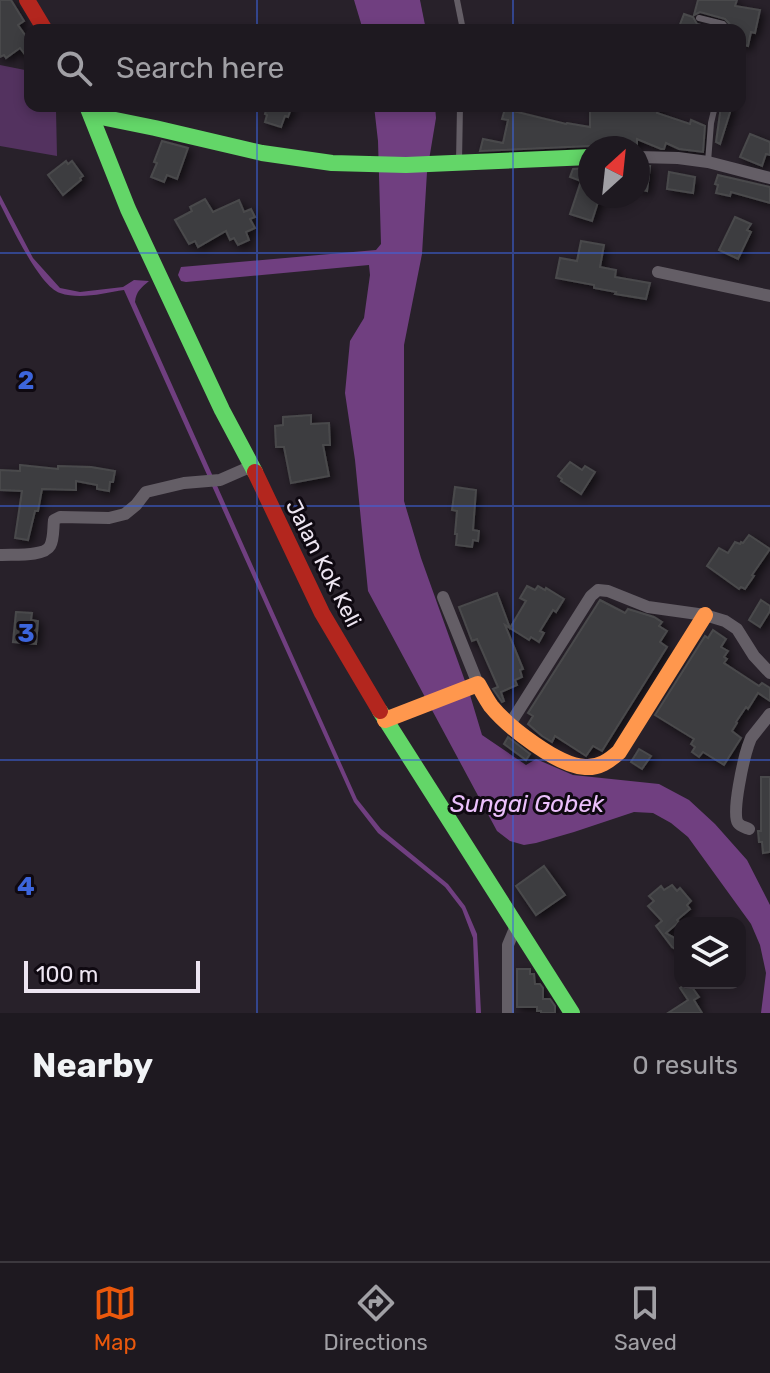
<!DOCTYPE html>
<style>
:root{--surface:#1e1920;--page:#2b262d;--text:#f1f3f6;--muted:#a1a0a5;--line:#3c383e;--accent:#ea580c}
body{margin:0;font-family:Rubik,sans-serif;background:var(--page);color:var(--text)}
.controls{position:absolute;right:24px;bottom:24px;display:grid;overflow:hidden;border-radius:16px;box-shadow:0 4px 12px #0003}
.controls button{width:72px;height:72px;display:grid;place-items:center;padding:0;border:0;border-bottom:2px solid var(--line);background:var(--surface);color:var(--text);font:40px sans-serif}
.compass{position:absolute;left:578px;top:136px;width:72px;height:72px;border-radius:50%;background:var(--surface);box-shadow:0 4px 12px #0003;rotate:27deg}
.scale{position:absolute;left:24px;bottom:20px;width:176px;box-sizing:border-box;padding-left:8px;border:4px solid #ede5f1;border-top:0;font-size:22px;line-height:28px;white-space:nowrap;color:#ede5f1;-webkit-text-stroke:6px #0f0911;paint-order:stroke}
.list{margin:0;padding:0;list-style:none}
h2{display:flex;justify-content:space-between;align-items:center;height:104px;margin:0;padding:0 32px;font-size:34px}
h2 small{font-size:26px;font-weight:400;color:var(--muted)}
.icon{flex:none;width:44px;height:44px;fill:none;stroke:currentColor;stroke-width:2;stroke-linecap:round;stroke-linejoin:round}
.map{position:relative;flex:none;width:770px;height:1013px;overflow:hidden}
.search{position:absolute;background:var(--surface);box-shadow:0 4px 12px #0003;left:24px;right:24px;top:24px;height:88px;display:flex;align-items:center;gap:20px;box-sizing:border-box;padding:0 28px;border-radius:16px;color:var(--muted);font-size:30px}
.sheet{height:248px;background:var(--surface)}
nav{display:flex;justify-content:space-around;align-items:center;box-sizing:border-box;height:112px;border-top:2px solid var(--line);background:var(--surface);font-size:22px;color:var(--muted)}
nav a{display:grid;justify-items:center;gap:4px}
nav .on{color:var(--accent)}
.map>svg:first-child{display:block}
.green{fill:#53325f}
.water{fill:#703f80}
.building{fill:#3d3d40;stroke:#4a4a4c;stroke-width:2;filter:url(#shadow)}
.lines{fill:none;stroke-linecap:round;stroke-linejoin:round}
.lane{stroke:#645e66;stroke-width:6}
.street{stroke:#645e66;stroke-width:12}
.fast{stroke:#63d668;stroke-width:16}
.slow{stroke:#ff974d;stroke-width:16}
.jam{stroke:#b3261e;stroke-width:16}
.grid{fill:none;stroke:#3c65dc;stroke-width:2;stroke-opacity:0.55}
.labels{text-anchor:middle;stroke-width:6;stroke-linejoin:round;paint-order:stroke}
.street-label{font-size:22px;fill:#ede5f1;stroke:#0f0911}
.water-label{font-size:24px;font-style:italic;fill:#ebc0fb;stroke:#0f0911}
.grid-label{font-size:26px;text-anchor:middle;font-weight:bold;fill:#3c65dc;stroke:#0f0911;stroke-width:6;stroke-linejoin:round;paint-order:stroke}
</style>
<div class="map">
<svg width="770" height="1013" viewBox="0 0 770 1013">
<defs>
<filter id="shadow"><feDropShadow dx="3.5" dy="3.5" stdDeviation="4" flood-color="#0009"/></filter>
</defs>
<rect width="100%" height="100%" fill="#28212a"/>
<path class="green" d="M 0,65 L 30,71 L 30,106 L 54,106 L 56,110 L 57,156 L 0,146 Z"/>
<g class="water">
<path d="M 354,0 L 420,0 L 426,30 L 363,30 Z"/>
<path d="M 374,106 L 435,106 L 436,118 L 427,172 L 422,254 L 404,345 L 404,501 L 421,558 L 470,695 L 482,735 L 526,765 L 536,759 L 573,775 L 659,784 L 689,800 L 715,824 L 747,860 L 770,905 L 770,1013 L 761,1013 L 766,973 L 760,945 L 751,924 L 688,837 L 671,823 L 653,813 L 634,812 L 574,832 L 536,843 L 524,845 L 510,841 L 497,831 L 368,591 L 355,460 L 345,393 L 350,341 L 364,318 L 370,275 L 369,265 L 186,282 L 181,281 L 178,275 L 181,267 L 376,250 L 381,244 L 378,141 Z"/>
<path d="M 0,195 L 33,258 L 60,288 L 80,292 L 123,287 L 134,280 L 149,281 C 142,287 136,291 135,302 L 357,799 L 381,829 L 448,884 L 465,906 L 477,934 L 481,1013 L 476,1013 L 473,938 L 462,909 L 445,887 L 378,833 L 354,802 L 124,290 C 104,293 80,300 60,293 C 39,286 11,225 0,204 Z"/>
</g>
<g class="building">
<path d="M 0,0 L 11,0 L 24,21 L 18,25 L 30,42 L 30,61 L 20,48 L 6,58 L 4,55 L 0,57 Z"/>
<path d="M 698,0 L 737,0 L 735,6 L 760,10 L 755,33 L 751,32 L 748,46 L 740,44 L 740,30 L 734,29 L 725,19 L 700,12 L 694,15 Z"/>
<path d="M 684,14 L 693,17 L 697,24 L 720,30 L 685,30 L 679,27 Z"/>
<path d="M 267,106 L 292,106 L 288,117 L 285,116 L 281,127 L 265,122 L 267,115 L 265,114 Z"/>
<path d="M 590,106 L 660,106 L 657,113 L 690,124 L 691,120 L 705,126 L 703,152 L 679,149 L 666,143 L 664,149 L 661,149 L 637,139 L 637,148 L 596,148 L 590,146 L 480,151 L 483,139 L 503,143 L 508,120 L 502,119 L 505,109 L 566,124 L 567,123 L 590,127 Z"/>
<path d="M 721,106 L 732,106 L 720,144 L 716,142 Z"/>
<path d="M 750,134 L 770,142 L 770,155 L 766,154 L 762,166 L 740,157 Z"/>
<path d="M 162,141 L 188,148 L 177,179 L 167,175 L 164,182 L 151,177 L 157,163 L 154,162 Z"/>
<path d="M 66,161 L 68,164 L 72,161 L 83,176 L 80,178 L 81,180 L 63,195 L 48,175 Z"/>
<path d="M 638,166 L 650,166 L 647,191 L 638,189 Z"/>
<path d="M 590,168 L 590,196 L 600,196 L 592,221 L 570,214 L 581,181 L 570,177 L 573,169 Z"/>
<path d="M 669,172 L 695,177 L 693,193 L 667,189 Z"/>
<path d="M 718,175 L 770,187 L 770,203 L 731,192 L 730,196 L 716,193 L 718,185 L 715,184 Z"/>
<path d="M 205,199 L 213,212 L 239,200 L 244,212 L 251,209 L 255,217 L 250,219 L 255,228 L 246,232 L 249,240 L 238,245 L 234,238 L 230,240 L 226,231 L 198,247 L 195,241 L 189,244 L 175,220 L 192,211 L 190,207 Z"/>
<path d="M 735,217 L 751,224 L 747,230 L 751,232 L 738,259 L 719,250 Z"/>
<path d="M 581,241 L 604,245 L 600,267 L 616,270 L 615,277 L 650,283 L 646,299 L 615,294 L 616,292 L 594,288 L 594,285 L 556,278 L 560,258 L 577,261 Z"/>
<path d="M 311,415 L 311,424 L 329,423 L 330,445 L 323,445 L 329,476 L 291,483 L 284,447 L 276,447 L 275,426 L 283,425 L 283,417 Z"/>
<path d="M 570,462 L 582,470 L 585,466 L 595,472 L 581,494 L 561,481 L 562,479 L 558,476 Z"/>
<path d="M 20,465 L 58,469 L 58,466 L 91,467 L 115,471 L 113,482 L 110,482 L 109,491 L 97,489 L 97,485 L 76,481 L 76,490 L 42,489 L 38,511 L 35,511 L 28,540 L 15,538 L 22,491 L 0,490 L 0,470 L 20,471 Z"/>
<path d="M 455,487 L 476,490 L 473,530 L 479,531 L 478,541 L 473,540 L 472,547 L 456,545 L 457,534 L 455,534 L 457,511 L 452,510 Z"/>
<path d="M 749,535 L 770,549 L 752,575 L 754,576 L 745,589 L 741,587 L 739,589 L 707,566 L 719,548 L 728,553 L 735,542 L 740,544 L 741,542 L 743,543 Z"/>
<path d="M 527,586 L 535,590 L 538,586 L 545,590 L 546,588 L 564,599 L 556,612 L 553,610 L 540,631 L 544,633 L 539,642 L 531,637 L 529,640 L 505,625 L 523,669 L 520,670 L 522,677 L 515,680 L 517,685 L 501,692 L 504,701 L 502,702 L 493,689 L 498,687 L 477,639 L 472,641 L 459,607 L 497,593 L 510,628 L 526,601 L 520,598 Z"/>
<path d="M 600,600 L 625,613 L 628,609 L 654,617 L 662,622 L 659,626 L 667,631 L 660,642 L 667,647 L 602,751 L 593,746 L 586,756 L 555,736 L 552,742 L 542,736 L 528,724 L 533,716 L 528,713 Z"/>
<path d="M 761,600 L 770,606 L 770,611 L 760,627 L 749,620 Z"/>
<path d="M 16,612 L 32,613 L 31,620 L 38,621 L 36,644 L 13,642 Z"/>
<path d="M 713,630 L 726,639 L 721,647 L 728,651 L 724,657 L 727,659 L 724,663 L 759,686 L 762,683 L 770,688 L 770,701 L 758,693 L 748,709 L 746,707 L 736,722 L 737,723 L 732,731 L 741,738 L 724,765 L 703,752 L 699,757 L 692,752 L 695,747 L 691,744 L 694,739 L 655,715 L 705,636 L 708,638 Z"/>
<path d="M 508,737 L 530,754 L 526,760 L 504,744 Z"/>
<path d="M 639,749 L 651,756 L 642,769 L 631,762 Z"/>
<path d="M 761,777 L 770,777 L 770,852 L 763,853 L 762,842 L 759,842 L 758,831 L 761,831 Z"/>
<path d="M 544,866 L 565,895 L 536,915 L 516,886 Z"/>
<path d="M 672,885 L 677,891 L 680,888 L 691,901 L 687,905 L 690,909 L 677,920 L 679,922 L 666,933 L 680,941 L 680,952 L 672,947 L 656,926 L 662,921 L 648,906 L 654,901 L 649,896 L 661,886 L 664,890 Z"/>
<path d="M 517,969 L 530,969 L 530,974 L 534,974 L 535,984 L 540,984 L 543,988 L 543,999 L 550,999 L 555,1006 L 555,1013 L 541,1013 L 541,1011 L 537,1011 L 537,1007 L 517,1007 Z"/>
<path d="M 687,983 L 689,983 L 699,997 L 694,1000 L 702,1013 L 668,1013 L 688,1000 L 680,988 Z"/>
</g>
<g class="lines">
<g class="lane">
<path d="M 457,0 L 463,30"/>
<path d="M 699,18 L 723,24 L 728,30"/>
<path d="M 459,162 L 460,106"/>
<path d="M 708,162 L 711,123 L 715,106"/>
</g>
<g class="street">
<path d="M 638,157 L 678,158 L 708,162 L 770,178"/>
<path d="M 658,272 L 770,296"/>
<path d="M 0,555 C 13,554 44,557 50,546 C 54,539 53,528 54,520 L 60,517 L 109,518 L 125,514 L 136,505 L 146,492 L 184,483 L 220,480 L 252,466"/>
<path d="M 443,597 L 478,684"/>
<path d="M 510,724 L 591,596 L 598,590 L 608,591 L 648,607 L 705,615 L 725,621 L 737,629 L 754,656 L 770,673"/>
<path d="M 749,829 C 745,827 741,827 738,823 C 731,814 744,758 748,746 L 751,738 L 770,714"/>
<path d="M 508,1013 L 508,945 L 516,926"/>
</g>
<g class="fast">
<path d="M 87,106 L 128,209 L 222,410 L 255,472"/>
<path d="M 91,115 L 155,128 L 262,153 L 332,163 L 406,165 L 590,157"/>
<path d="M 380,711 L 572,1013"/>
</g>
<path class="slow" d="M 385,720 L 478,684 C 482,691 486,699 491,706 C 508,727 558,766 585,767 C 599,768 609,761 619,752 L 705,615"/>
<g class="jam">
<path d="M 27,0 L 45,30"/>
<path d="M 255,472 L 322,613 L 380,711"/>
</g>
</g>
<path class="grid" d="M 257,0 L 257,30M 513,0 L 513,30M 257,106 L 257,1013M 513,106 L 513,1013M 0,253 L 770,253M 0,506 L 770,506M 0,760 L 770,760"/>
<g class="labels">
<g class="street-label">
<text transform="translate(324 563) rotate(63)" y="8">Jalan Kok Keli</text>
</g>
<g class="water-label">
<text x="527" y="812">Sungai Gobek</text>
</g>
</g>
<g class="grid-label">
<text x="26" y="389">2</text>
<text x="26" y="642">3</text>
<text x="26" y="895">4</text>
</g>
</svg>
<div class="controls">
<button><svg class="icon" aria-label="layers" viewBox="0 0 24 24"><path d="M12 4l9 5-9 5-9-5zM3 14l9 5 9-5"/></svg></button>
</div>
<svg class="compass" viewBox="-18 -18 36 36"><path d="M0-13l5 13h-10z" fill="#e53935"/><path d="M0 13l5-13h-10z" fill="#a1a0a5"/></svg>
<div class="scale">100 m</div>
<div class="search"><svg class="icon" aria-label="search" viewBox="0 0 24 24"><circle cx="10" cy="10" r="6"/><path d="M15 15l6 6"/></svg>Search here</div>
</div>
<section class="sheet">
<h2>Nearby<small>0 results</small></h2>
<ul class="list">
</ul>
</section>
<nav>
<a class="on"><svg class="icon" aria-label="map" viewBox="0 0 24 24"><path d="M3 6l6-2 6 2 6-2v14l-6 2-6-2-6 2zM9 4v14M15 6v14"/></svg>Map</a>
<a><svg class="icon" aria-label="directions" viewBox="0 0 24 24"><path d="M12 3l9 9-9 9-9-9zM9 14v-3h6M13 9l2 2-2 2"/></svg>Directions</a>
<a><svg class="icon" aria-label="saved" viewBox="0 0 24 24"><path d="M7 4h10v16l-5-4-5 4z"/></svg>Saved</a>
</nav>
